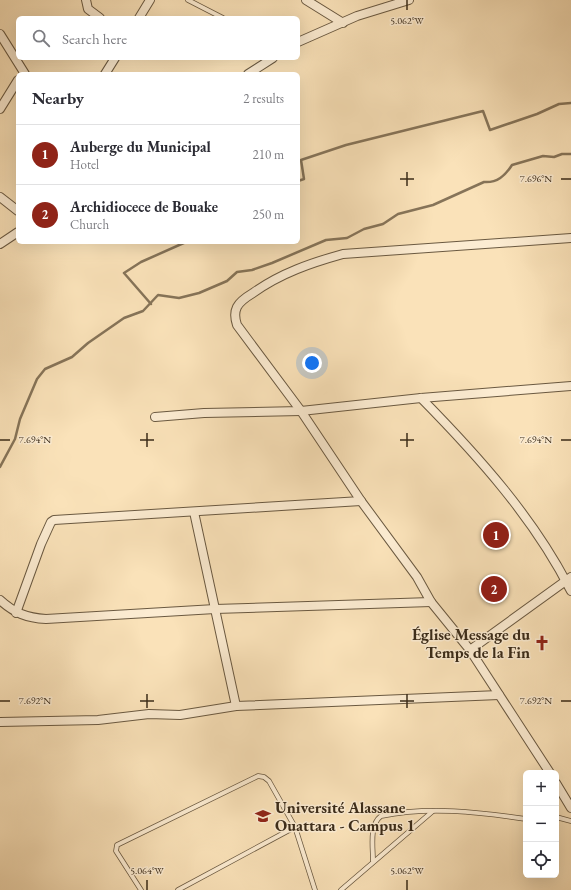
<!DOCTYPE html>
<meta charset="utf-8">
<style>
:root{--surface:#fff;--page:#f2f2f3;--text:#2b2b33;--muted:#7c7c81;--line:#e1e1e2;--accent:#8f2418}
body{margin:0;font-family:"EB Garamond",serif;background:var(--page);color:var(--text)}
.controls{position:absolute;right:12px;bottom:12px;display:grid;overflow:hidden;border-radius:6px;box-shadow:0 4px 16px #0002}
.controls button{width:36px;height:36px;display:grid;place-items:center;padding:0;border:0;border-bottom:1px solid var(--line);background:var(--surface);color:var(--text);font:20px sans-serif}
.you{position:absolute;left:312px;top:363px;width:14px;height:14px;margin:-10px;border:3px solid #fff;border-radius:50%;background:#1a73e8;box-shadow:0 0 0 6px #1a73e833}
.badge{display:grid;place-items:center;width:26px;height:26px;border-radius:50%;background:var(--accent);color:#fff;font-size:13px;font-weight:700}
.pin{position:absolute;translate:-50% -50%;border:2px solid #fff;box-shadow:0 1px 4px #0006}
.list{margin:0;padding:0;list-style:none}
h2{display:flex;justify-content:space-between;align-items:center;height:52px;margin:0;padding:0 16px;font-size:17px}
h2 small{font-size:13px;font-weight:400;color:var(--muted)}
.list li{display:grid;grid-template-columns:26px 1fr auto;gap:12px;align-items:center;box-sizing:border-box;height:60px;padding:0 16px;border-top:1px solid var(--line)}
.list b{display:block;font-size:15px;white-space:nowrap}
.list p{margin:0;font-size:13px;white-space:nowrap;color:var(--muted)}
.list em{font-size:13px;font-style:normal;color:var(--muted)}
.icon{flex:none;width:22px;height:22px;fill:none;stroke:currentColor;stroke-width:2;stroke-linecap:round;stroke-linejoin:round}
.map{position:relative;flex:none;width:571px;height:890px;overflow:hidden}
.search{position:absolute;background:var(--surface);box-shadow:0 4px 16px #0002;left:16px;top:16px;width:284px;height:44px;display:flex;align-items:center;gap:10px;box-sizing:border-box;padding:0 14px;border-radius:6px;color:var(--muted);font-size:15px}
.panel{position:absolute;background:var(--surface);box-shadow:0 4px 16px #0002;left:16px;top:72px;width:284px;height:172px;border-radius:6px}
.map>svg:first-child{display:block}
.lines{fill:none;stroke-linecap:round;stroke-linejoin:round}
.stream{stroke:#867459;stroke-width:2.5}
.lane-casing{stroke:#6a5941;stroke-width:5.5}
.street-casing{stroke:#6a5941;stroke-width:10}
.lane{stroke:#fcecd2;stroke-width:4}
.street{stroke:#fcecd2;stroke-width:8}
.ticks{fill:none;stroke:#3a2b19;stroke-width:1.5}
.labels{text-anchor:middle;stroke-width:3;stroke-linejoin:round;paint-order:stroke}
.poi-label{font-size:16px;font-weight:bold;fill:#3a2b19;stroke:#fcecd2;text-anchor:end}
.ticks-label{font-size:10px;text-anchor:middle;fill:#3a2b19;stroke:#fcecd2;stroke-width:3;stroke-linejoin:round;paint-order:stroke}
</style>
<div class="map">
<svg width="571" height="890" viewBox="0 0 571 890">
<rect width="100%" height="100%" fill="#fae2b9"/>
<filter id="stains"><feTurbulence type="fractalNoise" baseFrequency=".005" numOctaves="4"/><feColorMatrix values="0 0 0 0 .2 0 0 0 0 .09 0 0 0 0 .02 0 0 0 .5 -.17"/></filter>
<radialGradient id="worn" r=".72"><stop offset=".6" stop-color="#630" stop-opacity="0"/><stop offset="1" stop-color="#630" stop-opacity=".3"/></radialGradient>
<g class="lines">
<g class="stream">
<path d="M 298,181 L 304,179 L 301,160 L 346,145 L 483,111 L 490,130 L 537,114 L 559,104 L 571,103"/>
<path d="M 151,304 L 124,273 L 141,262 L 186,242"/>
<path d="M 0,467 L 15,439 L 20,419 L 37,379 L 45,369 L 72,357 L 88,343 L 124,318 L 143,311 L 158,295 L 179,298 L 199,293 L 227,281 L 237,272 L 252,270 L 272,263 L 326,240 L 347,238 L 364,229 L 383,224 L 398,214 L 433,205 L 484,182 C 497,183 505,176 512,165 L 543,156 L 554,157 L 562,154 L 571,154"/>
</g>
<defs>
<g id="lane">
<path d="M 188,0 L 223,18"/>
<path d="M 556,817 L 571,821"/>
<path d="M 373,861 C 373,847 369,825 381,816 C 429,806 478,812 526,819"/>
<path d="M 141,890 L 116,851 L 117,845 L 258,776 L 264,777 L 269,781 L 295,827 L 315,890"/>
<path d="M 178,890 L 295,827"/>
<path d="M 341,890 L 433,811"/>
</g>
<g id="street">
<path d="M 86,0 L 88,9 L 100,18"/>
<path d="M 306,0 L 343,23"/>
<path d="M 139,18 L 150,0"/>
<path d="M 0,34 L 25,74"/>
<path d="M 298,42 L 357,16 L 409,0"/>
<path d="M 105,74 L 115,58"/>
<path d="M 248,74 L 273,58"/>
<path d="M 0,109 L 18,80"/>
<path d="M 0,197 L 18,211"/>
<path d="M 0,244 L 18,232"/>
<path d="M 421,398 C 478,456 534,518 571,591"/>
<path d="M 155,417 L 204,413 L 301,411 L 421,398 L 571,386"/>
<path d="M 194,512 L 236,706"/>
<path d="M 0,600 C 14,613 27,618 46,619 L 215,609 L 431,602"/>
<path d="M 16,613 L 41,544 L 51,522 L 54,520 L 361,501"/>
<path d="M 470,650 L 571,577"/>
<path d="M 0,722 L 98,720 L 149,714 L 180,715 L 236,706 L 499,695"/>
<path d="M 550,773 L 470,650 L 431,602 L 417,577 L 361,501 L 301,411 L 237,325 C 235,319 234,313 237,307 C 240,301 248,296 253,293 C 281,273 311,263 343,254 L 571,238"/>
<path d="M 556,783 L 571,808"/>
</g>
</defs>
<use href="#lane" class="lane-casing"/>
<use href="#street" class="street-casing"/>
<use href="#lane" class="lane"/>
<use href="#street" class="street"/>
</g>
<path class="ticks" d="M 407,0 L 407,10M 407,172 L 407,186M 400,179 L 414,179M 561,179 L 571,179M 147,433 L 147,447M 407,433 L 407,447M 0,440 L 10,440M 140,440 L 154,440M 400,440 L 414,440M 561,440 L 571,440M 147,694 L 147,708M 407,694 L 407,708M 0,701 L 10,701M 140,701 L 154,701M 400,701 L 414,701M 561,701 L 571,701M 147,880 L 147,890M 407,880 L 407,890"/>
<defs>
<symbol id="church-bare" viewBox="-9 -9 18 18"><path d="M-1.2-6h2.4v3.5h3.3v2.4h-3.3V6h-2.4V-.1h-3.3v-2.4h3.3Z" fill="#8f2418" stroke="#fcecd2" stroke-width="2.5" paint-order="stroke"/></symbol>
<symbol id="university-bare" viewBox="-9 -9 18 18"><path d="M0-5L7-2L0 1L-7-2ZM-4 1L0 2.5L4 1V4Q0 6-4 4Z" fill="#8f2418" stroke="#fcecd2" stroke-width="2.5" paint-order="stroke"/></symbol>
</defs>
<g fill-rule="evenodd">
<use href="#church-bare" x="531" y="632" width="22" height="22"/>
<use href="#university-bare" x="252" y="805" width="22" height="22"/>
</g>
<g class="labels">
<g class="poi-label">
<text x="530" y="640">Église Message du<tspan x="530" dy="18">Temps de la Fin</tspan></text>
<text x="275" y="813" text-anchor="start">Université Alassane<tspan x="275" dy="18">Ouattara - Campus 1</tspan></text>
</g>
</g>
<g class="ticks-label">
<text x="407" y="24">5.062°W</text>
<text x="536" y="182">7.696°N</text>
<text x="35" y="443">7.694°N</text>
<text x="536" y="443">7.694°N</text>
<text x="35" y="704">7.692°N</text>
<text x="536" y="704">7.692°N</text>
<text x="147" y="874">5.064°W</text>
<text x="407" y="874">5.062°W</text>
</g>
<rect width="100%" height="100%" filter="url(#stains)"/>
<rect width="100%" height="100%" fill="url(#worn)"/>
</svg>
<div class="controls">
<button>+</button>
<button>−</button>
<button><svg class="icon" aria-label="locate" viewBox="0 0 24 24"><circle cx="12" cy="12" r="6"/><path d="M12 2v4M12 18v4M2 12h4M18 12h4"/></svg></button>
</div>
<div class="you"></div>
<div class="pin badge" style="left:496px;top:535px">1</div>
<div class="pin badge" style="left:494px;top:589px">2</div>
<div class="search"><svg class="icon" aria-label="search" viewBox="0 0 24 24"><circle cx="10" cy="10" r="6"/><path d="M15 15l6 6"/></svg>Search here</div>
<section class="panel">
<h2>Nearby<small>2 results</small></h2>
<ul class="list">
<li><span class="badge">1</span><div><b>Auberge du Municipal</b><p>Hotel</p></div><em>210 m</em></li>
<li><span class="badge">2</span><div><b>Archidiocece de Bouake</b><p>Church</p></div><em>250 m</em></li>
</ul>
</section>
</div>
